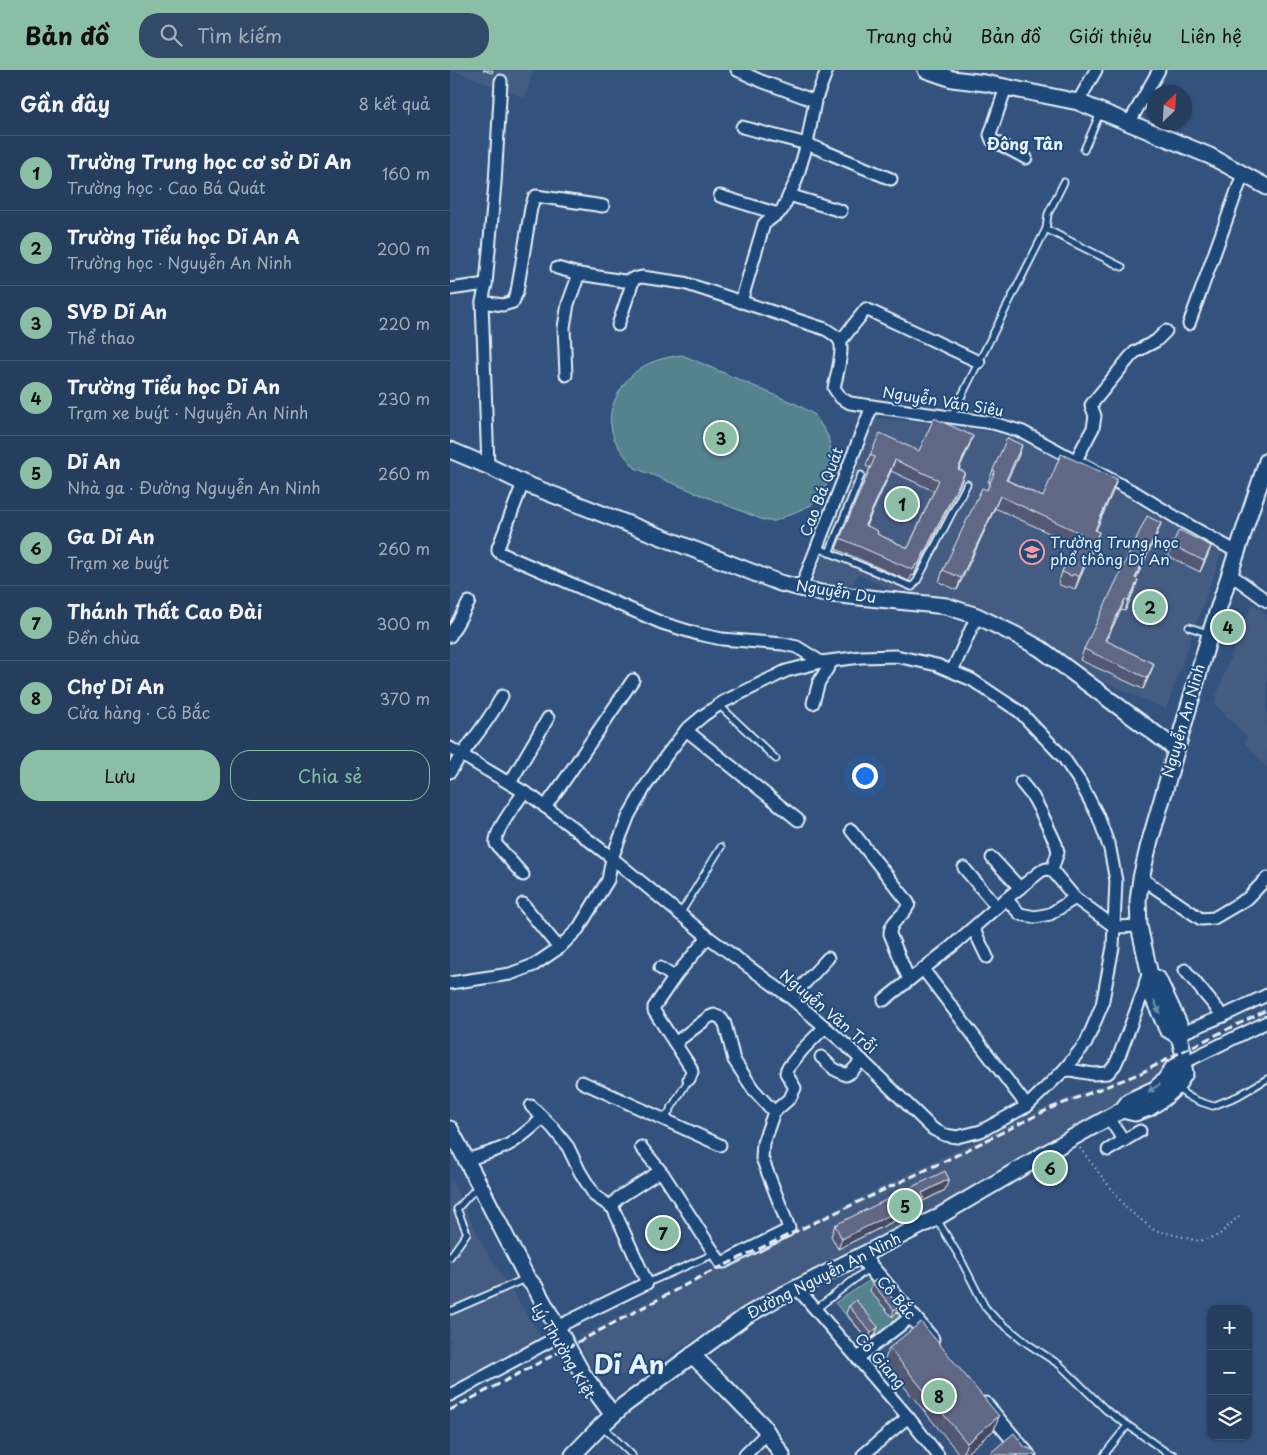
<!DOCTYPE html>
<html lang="vi">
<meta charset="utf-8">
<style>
:root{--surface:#263e5e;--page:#324967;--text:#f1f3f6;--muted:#a4aebc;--line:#425773;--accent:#8abfa5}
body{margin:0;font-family:"Playpen Sans",sans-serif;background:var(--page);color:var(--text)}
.controls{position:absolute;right:15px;bottom:15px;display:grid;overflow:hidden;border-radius:10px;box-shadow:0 1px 4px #0004}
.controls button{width:45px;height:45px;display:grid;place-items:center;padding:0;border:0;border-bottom:1px solid var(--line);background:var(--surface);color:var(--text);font:25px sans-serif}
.compass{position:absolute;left:697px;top:15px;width:45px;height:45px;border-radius:50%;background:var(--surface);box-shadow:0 1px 4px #0004;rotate:25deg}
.you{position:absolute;left:414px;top:705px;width:18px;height:18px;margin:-12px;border:4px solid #fff;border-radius:50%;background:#1a73e8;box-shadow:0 0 0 8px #1a73e833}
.badge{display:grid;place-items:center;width:32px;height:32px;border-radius:50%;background:var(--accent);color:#111;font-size:16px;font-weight:700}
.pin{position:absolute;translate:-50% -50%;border:2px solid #fff;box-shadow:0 1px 5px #0006}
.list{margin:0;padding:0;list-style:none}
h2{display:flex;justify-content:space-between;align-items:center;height:65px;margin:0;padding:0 20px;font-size:21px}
h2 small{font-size:16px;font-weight:400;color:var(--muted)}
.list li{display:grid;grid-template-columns:32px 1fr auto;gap:15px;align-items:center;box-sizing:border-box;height:75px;padding:0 20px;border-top:1px solid var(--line)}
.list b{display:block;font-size:19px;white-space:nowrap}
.list p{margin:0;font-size:16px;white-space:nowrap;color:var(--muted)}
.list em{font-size:16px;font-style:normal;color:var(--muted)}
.actions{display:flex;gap:10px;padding:15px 20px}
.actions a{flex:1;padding:11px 0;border:1px solid var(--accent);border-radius:20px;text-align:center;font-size:18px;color:var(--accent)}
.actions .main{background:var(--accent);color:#111}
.icon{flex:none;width:28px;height:28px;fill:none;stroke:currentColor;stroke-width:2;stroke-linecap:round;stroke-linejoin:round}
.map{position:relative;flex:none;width:817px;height:1385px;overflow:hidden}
header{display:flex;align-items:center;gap:30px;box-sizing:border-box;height:70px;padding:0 25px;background:var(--accent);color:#111}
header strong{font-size:24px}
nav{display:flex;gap:28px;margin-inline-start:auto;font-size:18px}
.search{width:350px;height:45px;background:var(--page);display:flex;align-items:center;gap:12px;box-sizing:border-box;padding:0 18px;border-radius:20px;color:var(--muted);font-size:19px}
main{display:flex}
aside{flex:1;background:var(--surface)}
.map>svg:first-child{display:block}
.built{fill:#445c82}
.green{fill:#54838d;stroke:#9ebac2}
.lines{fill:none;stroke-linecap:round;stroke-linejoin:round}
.lane-casing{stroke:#e8f1f8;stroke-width:9}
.street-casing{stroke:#e8f1f8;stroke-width:15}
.secondary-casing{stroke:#e8f1f8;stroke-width:19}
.path{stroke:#e8f1f8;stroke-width:2;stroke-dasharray:1 4;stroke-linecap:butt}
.lane{stroke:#1f4a7a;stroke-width:5.5}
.street{stroke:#1f4a7a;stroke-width:11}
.secondary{stroke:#1f4a7a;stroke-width:15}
.rail{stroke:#e8f1f8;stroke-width:3;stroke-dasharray:8 4;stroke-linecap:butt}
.wall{fill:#535973;stroke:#e8f1f8;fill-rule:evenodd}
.shaded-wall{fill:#44495e;stroke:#e8f1f8}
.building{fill:#616886;stroke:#e8f1f8;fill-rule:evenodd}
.oneway{fill:#6f8dac}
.labels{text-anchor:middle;stroke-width:4;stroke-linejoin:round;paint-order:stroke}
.street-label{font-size:15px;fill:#e8f1f8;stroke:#1f4a7a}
.poi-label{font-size:15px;fill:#e8f1f8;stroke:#1f4a7a;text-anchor:start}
.neighbourhood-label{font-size:16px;font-weight:bold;fill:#e8f1f8;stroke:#1f4a7a}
.town-label{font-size:25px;font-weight:bold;fill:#e8f1f8;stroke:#1f4a7a}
</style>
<header>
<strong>Bản đồ</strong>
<div class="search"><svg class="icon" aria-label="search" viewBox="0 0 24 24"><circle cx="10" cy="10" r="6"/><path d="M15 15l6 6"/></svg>Tìm kiếm</div>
<nav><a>Trang chủ</a><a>Bản đồ</a><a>Giới thiệu</a><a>Liên hệ</a></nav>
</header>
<main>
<aside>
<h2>Gần đây<small>8 kết quả</small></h2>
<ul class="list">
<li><span class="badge">1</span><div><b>Trường Trung học cơ sở Dĩ An</b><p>Trường học · Cao Bá Quát</p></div><em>160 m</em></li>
<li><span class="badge">2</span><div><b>Trường Tiểu học Dĩ An A</b><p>Trường học · Nguyễn An Ninh</p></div><em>200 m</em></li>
<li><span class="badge">3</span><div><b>SVĐ Dĩ An</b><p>Thể thao</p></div><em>220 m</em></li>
<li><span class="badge">4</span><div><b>Trường Tiểu học Dĩ An</b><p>Trạm xe buýt · Nguyễn An Ninh</p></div><em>230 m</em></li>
<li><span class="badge">5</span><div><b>Dĩ An</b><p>Nhà ga · Đường Nguyễn An Ninh</p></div><em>260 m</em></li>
<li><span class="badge">6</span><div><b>Ga Dĩ An</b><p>Trạm xe buýt</p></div><em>260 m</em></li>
<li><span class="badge">7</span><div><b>Thánh Thất Cao Đài</b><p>Đền chùa</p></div><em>300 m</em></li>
<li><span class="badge">8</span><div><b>Chợ Dĩ An</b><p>Cửa hàng · Cô Bắc</p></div><em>370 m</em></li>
</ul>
<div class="actions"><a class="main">Lưu</a><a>Chia sẻ</a></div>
</aside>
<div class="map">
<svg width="817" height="1385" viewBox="0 0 817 1385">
<rect width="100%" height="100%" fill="#33537e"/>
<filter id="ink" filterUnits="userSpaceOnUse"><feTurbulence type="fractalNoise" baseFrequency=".02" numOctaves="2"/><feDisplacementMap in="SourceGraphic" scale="10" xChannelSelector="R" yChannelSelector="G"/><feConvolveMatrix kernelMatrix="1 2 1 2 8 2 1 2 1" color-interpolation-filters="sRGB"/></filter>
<g filter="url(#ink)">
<g class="built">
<path d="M 3,0 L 83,0 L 75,28 Z"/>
<path d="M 424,348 L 488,354 L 546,363 L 581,373 L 657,414 L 695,440 L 772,481 L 716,639 L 637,604 L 541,545 L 508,531 L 441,520 L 408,504 L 403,514 L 363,512 Z"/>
<path d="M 803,533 L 817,546 L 817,697 L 794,672 L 797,667 L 764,633 L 792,556 Z"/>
<path d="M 719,986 L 720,997 L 713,1008 L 487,1141 L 312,1228 L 203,1295 L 181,1304 L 171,1305 L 155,1303 L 145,1299 L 138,1292 L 128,1267 L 271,1195 L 594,1038 L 636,1021 L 681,1005 Z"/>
<path d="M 0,1107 L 33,1176 L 93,1270 L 0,1321 Z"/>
</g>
<g class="green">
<path d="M 232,285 L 348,335 L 365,345 L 378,366 L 382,387 L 380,409 L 373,420 L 361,435 L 325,451 L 316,451 L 185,398 C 175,386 162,372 161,355 C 159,343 163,333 169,322 C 183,297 203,289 232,285 Z"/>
<path d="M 422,1209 L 453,1247 L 420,1272 L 385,1233 Z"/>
</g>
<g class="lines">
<defs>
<g id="lane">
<path d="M 634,80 L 650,43"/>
<path d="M 596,159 L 672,197"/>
<path d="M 501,347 L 596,159 L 598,144 L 614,112"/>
<path d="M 366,477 L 462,517 L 467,511 L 517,414"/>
<path d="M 379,483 L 411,405"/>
<path d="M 739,557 L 760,564"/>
<path d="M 269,635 L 326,689"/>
<path d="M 230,844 L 271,777"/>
<path d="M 728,1018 C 737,1028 750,1032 763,1036 L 788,1026 L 817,1009"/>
<path d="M 214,1050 L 239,1009"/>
<path d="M 486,1148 L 509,1186 L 535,1237 L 545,1248 L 578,1274 L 610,1295 L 656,1340 L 716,1382 L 724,1385"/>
<path d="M 0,1187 L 17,1163 L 7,1139 L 28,1116"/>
<path d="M 197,1213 L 264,1184"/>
<path d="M 366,1239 L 419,1198"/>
<path d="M 1,1241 L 77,1208"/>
<path d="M 153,1357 L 182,1385"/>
<path d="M 654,1385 L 677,1356"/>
</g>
<g id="street">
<path d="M 287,0 L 311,11 L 365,31"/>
<path d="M 556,17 L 540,65 L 542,70 L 576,88"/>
<path d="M 628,32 L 646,0"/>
<path d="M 679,53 L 709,0"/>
<path d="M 292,57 L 357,74 L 441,109"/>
<path d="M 339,125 L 391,141"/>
<path d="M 270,126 L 328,144"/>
<path d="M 107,198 L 129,204 L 174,211 L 192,207 L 234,213 L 375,259 C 380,262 386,265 390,271 C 394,280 386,308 384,318 L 391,328 L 400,333 L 543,353 L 573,362 L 686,423 L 735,453 L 787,482"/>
<path d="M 0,219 L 36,214"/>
<path d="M 32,232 L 53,235 L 63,232 L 67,222 L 81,138 L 84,128 L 86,126 L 153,136"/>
<path d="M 291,232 L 314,154 L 332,140 L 346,111 L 357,74 L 365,31 L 377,0"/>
<path d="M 739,254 L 793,104"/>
<path d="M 168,255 L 184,208"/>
<path d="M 390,272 L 393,268 L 416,239 L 529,292"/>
<path d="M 116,305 L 114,257 L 118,234 L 129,204"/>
<path d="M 626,390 L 643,358 L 645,346 L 641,335 L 680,287 L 685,282 L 706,271 L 716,261"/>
<path d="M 38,396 L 32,232 L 36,214 L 45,113 L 51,11"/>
<path d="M 73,413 L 48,478 L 48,481 L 50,483 L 212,553 L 248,564 L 272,569 L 333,574 L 347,577 L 371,592"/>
<path d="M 780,504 L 817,531"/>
<path d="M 351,518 L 422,336"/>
<path d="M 0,566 L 19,532"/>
<path d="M 502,601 L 527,546"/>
<path d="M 363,633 L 369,612 L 382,591"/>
<path d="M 236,660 L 348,750"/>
<path d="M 0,678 L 84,728 L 162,788 L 258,867 L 341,928 L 396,975 L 483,1059 L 495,1065 L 507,1067 L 531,1061 L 577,1036 L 613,1001 L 620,1000 L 643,1004 L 658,1003 L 665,995 L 669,986 L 698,909"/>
<path d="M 0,702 C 16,676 38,654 52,626"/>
<path d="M 571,712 L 583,727 L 590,740 L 606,774 L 608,782 L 602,800"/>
<path d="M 60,713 L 98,648"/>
<path d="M 95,737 L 114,711 L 183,610"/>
<path d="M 401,760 L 455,828 L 459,834 C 454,847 440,850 440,864 L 459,910"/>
<path d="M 542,788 L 570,818"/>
<path d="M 514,798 L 547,837"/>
<path d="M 73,805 L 46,774 C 43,762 67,733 74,722"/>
<path d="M 691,808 L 751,849 L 764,848 L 798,828 L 817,808"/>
<path d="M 556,829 L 570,844 L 585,847 L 600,844 L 625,828"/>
<path d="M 73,834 L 109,878"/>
<path d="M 523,858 L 537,887"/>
<path d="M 210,898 L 221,905 L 226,905 L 258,867"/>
<path d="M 473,899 L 577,1036"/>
<path d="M 735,900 L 773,946"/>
<path d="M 226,905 L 204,937 L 204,941 L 241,998 L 242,1002 L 239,1009"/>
<path d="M 0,913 L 60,904 L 84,895 L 109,878 L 128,859 L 158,810 L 162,788 L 179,745 L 195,717 L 216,686 L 236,660 L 254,645 L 273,632 L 336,601 L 371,592 L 411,587 L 446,586 L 487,595 L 522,610 L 570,642 L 613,687 L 630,712 L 648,746 L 660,779 L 666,811 L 663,877 L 652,935 L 636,973 L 613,1001"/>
<path d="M 341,928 L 378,888"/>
<path d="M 434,930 L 501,877 L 556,829 L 591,801 L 596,799 L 602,800 L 625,828 L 665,857 L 689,856"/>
<path d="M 727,965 L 773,946 L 817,925"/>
<path d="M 371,987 L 384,999 L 396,1005 L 401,1002 L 412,990"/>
<path d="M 733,993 L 817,952"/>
<path d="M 132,1012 L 270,1075"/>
<path d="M 81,1036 L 103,1058 L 118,1077 L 130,1102 L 145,1126 L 163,1138"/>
<path d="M 324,1042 L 340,1028 L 345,1018 L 336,1003 L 337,999 L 353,979 L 375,957"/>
<path d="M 659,1048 L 674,1071"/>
<path d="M 191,1077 L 213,1104"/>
<path d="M 658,1080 L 690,1061"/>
<path d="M 16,1090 C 30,1085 45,1082 58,1075 C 71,1068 82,1057 93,1048"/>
<path d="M 347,1218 L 458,1347 L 488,1385"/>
<path d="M 107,1257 L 197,1213 L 163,1138 L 164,1133 L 168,1128 L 204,1105 L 209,1103 L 213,1104 L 270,1192 L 274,1192 L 338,1160 L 339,1158 L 312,1088 L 313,1073 L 324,1042 L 303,1019 L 284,990 L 275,954 L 271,948 L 264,945 L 259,947 L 225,973"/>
<path d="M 408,1288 L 462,1246"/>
<path d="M 0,1325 L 111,1265"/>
<path d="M 295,1385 L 317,1363"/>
<path d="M 413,1385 L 458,1347"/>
</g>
<g id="secondary">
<path d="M 476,0 L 502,9 L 535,13 L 628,32 L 760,86 L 817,117"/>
<path d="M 0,380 L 38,396 L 73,413 L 330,513 L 371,523 L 496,536 L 527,546 L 566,565 L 591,579 L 726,679"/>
<path d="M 700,905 L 708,909 L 729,954 L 727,965"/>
<path d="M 672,1040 L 685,1043 L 699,1038 L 714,1028 L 727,1016 L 735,1003 L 733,993 L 733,981 L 730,970 L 727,965 L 717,959 L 697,914 L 700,905 L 689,856 L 688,831 L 691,808 L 699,774 L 760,564 L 817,391"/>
<path d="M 0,1059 L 29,1114 L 77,1208 L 85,1217 L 132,1303 L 163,1345"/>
<path d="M 411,1186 L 481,1269"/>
<path d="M 242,1285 L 274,1316 L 313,1356 L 332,1385"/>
<path d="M 535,1335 L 577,1385"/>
<path d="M 123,1385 L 151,1356 L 174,1335 L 296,1246 L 329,1227 L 486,1148 L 622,1068 L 672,1040 L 679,1031 L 705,1019 L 715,1010 L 723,998 L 733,993"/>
</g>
</defs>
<use href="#lane" class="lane-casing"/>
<use href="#street" class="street-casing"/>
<use href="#secondary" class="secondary-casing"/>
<path class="path" d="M 630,1078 L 676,1138 L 704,1160 L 749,1171 L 769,1165 L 790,1145"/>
<use href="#lane" class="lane"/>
<use href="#street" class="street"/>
<use href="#secondary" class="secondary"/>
<path class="rail" d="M 0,1340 L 256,1204 L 501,1088 L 601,1038 L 691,1003 L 733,981 L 817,940"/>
</g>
<g class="wall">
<path d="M 33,0 L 43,0 L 42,3 Z"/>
<path d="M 572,375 L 568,387 L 557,410 L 593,427 L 667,409 L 663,421 L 646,460 L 649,462 L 645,474 L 625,519 L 618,516 L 617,518 L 608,514 L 612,502 L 625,475 L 545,438 L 507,520 L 489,512 L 493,500 L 537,420 L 540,412 L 538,412 L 543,400 Z"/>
<path d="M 519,377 L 509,399 L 511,413 L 464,506 L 462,505 L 459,511 L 386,479 L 420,398 L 416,396 L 420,385 ZM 441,401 L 484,421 L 458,478 L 427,464 L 416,456 Z"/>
<path d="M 711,453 L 707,464 L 686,509 L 688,510 L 684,521 L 675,541 L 671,540 L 656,571 L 704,594 L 700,604 L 693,619 L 630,590 L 634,579 Z"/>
<path d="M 722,475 L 761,476 L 757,487 L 750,502 L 718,486 Z"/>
<path d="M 495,1120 L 473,1131 L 470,1138 L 388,1179 L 381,1166 L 385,1155 Z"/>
<path d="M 427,1209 L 446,1243 L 442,1247 L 420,1221 L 422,1213 Z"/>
<path d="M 399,1236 L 428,1257 L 425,1265 L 418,1270 L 396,1243 Z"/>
<path d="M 439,1278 L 549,1346 L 544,1360 L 514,1385 L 510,1385 L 434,1292 Z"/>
</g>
<g class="shaded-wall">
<path d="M 523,366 L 519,377 L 504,409 L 508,399 Z"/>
<path d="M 572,375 L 568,387 L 552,422 L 556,410 Z"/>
<path d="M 445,390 L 441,401 L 411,466 L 415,455 Z"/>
<path d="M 515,402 L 511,413 L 464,506 L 468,495 Z"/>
<path d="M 667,409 L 663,421 L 641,472 L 645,460 Z"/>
<path d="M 550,426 L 545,438 L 507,520 L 511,508 Z"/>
<path d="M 711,453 L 707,464 L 681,519 L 685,508 Z"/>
<path d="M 649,462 L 645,474 L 625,519 L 629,507 Z"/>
<path d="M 761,476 L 757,487 L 750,502 L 754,491 Z"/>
<path d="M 688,510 L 684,521 L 675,541 L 678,531 Z"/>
<path d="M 675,529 L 671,540 L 651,581 L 655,570 Z"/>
<path d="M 704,594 L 700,604 L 693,619 L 697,608 Z"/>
<path d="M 499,1109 L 495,1120 L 473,1131 L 470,1138 L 388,1179 L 392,1169 L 472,1123 Z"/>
<path d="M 449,1236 L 446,1243 L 442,1247 L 444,1240 Z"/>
<path d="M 428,1257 L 425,1265 L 418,1270 L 421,1263 Z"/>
<path d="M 549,1346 L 544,1360 L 514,1385 L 512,1385 L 517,1373 Z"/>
</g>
<g class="building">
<path d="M 484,348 L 523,366 L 508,399 L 515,402 L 468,495 L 466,494 L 463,500 L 390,468 L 425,387 L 420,385 L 430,363 L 469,381 ZM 445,390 L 489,410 L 458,478 L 427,464 L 428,461 L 415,455 Z"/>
<path d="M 557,368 L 572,375 L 556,410 L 593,427 L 611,384 L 667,409 L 645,460 L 649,462 L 629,507 L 623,504 L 622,506 L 612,502 L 630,463 L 550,426 L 511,508 L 493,500 L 532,418 L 537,420 L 545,401 L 543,400 Z"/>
<path d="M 697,446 L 711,453 L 685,508 L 688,510 L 678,531 L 675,529 L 655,570 L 704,594 L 697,608 L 634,579 Z"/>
<path d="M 729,460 L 761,476 L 754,491 L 722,475 Z"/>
<path d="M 495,1101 L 499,1109 L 472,1123 L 474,1128 L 392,1169 L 385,1155 Z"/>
<path d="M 427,1209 L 449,1236 L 444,1240 L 422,1213 Z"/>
<path d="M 406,1230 L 428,1257 L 421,1263 L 399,1236 Z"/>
<path d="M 471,1252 L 549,1346 L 517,1373 L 439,1278 Z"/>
<path d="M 564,1363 L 575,1377 L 583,1380 L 588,1385 L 538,1385 Z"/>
</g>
<defs><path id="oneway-solid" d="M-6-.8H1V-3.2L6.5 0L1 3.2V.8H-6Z" transform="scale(1.25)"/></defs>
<g class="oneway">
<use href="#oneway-solid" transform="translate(707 937) rotate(66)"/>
<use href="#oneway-solid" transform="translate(704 1018) rotate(147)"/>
</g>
</g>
<defs>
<symbol id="school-ring" viewBox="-11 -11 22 22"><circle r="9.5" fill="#1f4a7a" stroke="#ff9aa2" stroke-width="1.5"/><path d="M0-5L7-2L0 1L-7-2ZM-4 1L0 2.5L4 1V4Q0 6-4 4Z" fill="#ff9aa2"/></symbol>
</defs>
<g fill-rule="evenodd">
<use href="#school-ring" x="568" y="468" width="28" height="28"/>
</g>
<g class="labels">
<g class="street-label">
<text transform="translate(493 332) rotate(9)" y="5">Nguyễn Văn Siêu</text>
<text transform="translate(372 422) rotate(-69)" y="5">Cao Bá Quát</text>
<text transform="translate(386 522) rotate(9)" y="5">Nguyễn Du</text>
<text transform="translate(734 651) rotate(-74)" y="5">Nguyễn An Ninh</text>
<text transform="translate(378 942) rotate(40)" y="5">Nguyễn Văn Trỗi</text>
<text transform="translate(374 1206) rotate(-27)" y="5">Đường Nguyễn An Ninh</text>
<text transform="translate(446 1228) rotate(50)" y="5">Cô Bắc</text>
<text transform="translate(113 1281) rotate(59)" y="5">Lý Thường Kiệt</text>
<text transform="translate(430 1291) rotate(49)" y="5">Cô Giang</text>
</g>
<g class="poi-label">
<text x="600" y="478">Trường Trung học<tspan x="600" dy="17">phổ thông Dĩ An</tspan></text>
</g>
<g class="neighbourhood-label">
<text x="575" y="80">Đông Tân</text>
</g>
<g class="town-label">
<text x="179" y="1304">Dĩ An</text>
</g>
</g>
</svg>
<div class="controls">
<button>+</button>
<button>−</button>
<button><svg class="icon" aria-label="layers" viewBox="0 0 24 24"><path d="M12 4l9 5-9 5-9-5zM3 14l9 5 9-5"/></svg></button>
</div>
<svg class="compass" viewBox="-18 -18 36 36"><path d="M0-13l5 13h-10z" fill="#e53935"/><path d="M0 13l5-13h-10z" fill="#a4aebc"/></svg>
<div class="you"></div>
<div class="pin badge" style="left:452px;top:434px">1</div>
<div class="pin badge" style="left:700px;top:537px">2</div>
<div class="pin badge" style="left:271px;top:368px">3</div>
<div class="pin badge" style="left:778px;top:557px">4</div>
<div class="pin badge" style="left:455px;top:1136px">5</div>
<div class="pin badge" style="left:600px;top:1098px">6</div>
<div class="pin badge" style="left:213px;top:1163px">7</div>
<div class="pin badge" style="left:489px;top:1326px">8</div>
</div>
</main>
